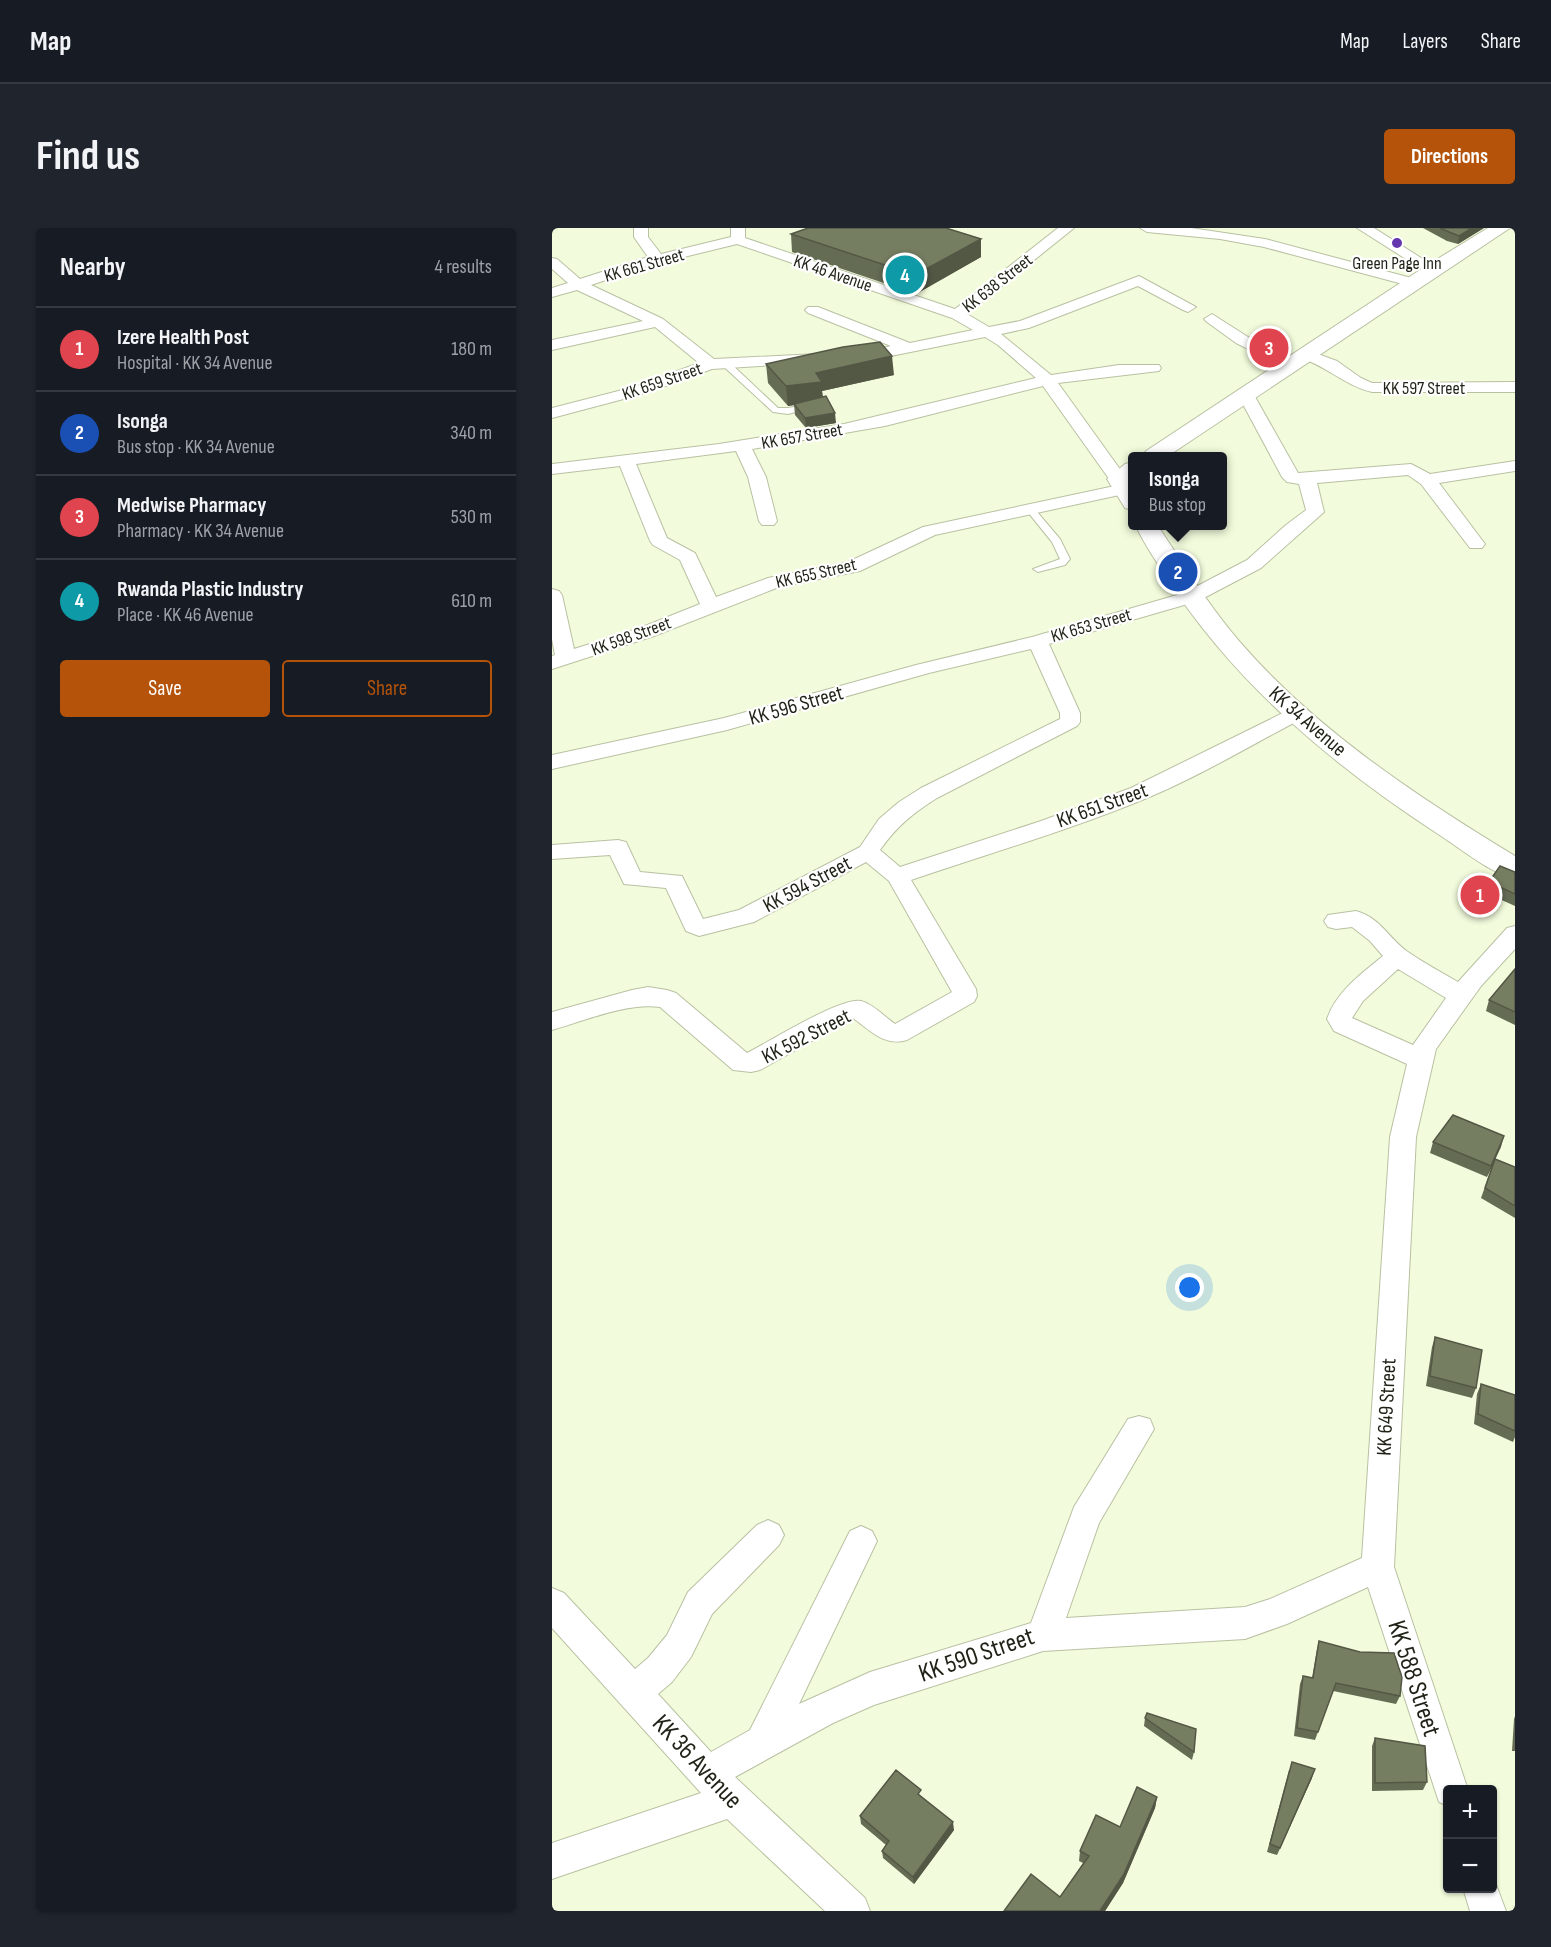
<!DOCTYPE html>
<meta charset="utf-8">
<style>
:root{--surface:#171b24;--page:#20242c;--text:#f1f3f6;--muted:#9ea1a6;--line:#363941;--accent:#b45309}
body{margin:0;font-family:"Sofia Sans Condensed",sans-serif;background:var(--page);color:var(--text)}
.controls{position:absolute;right:18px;bottom:18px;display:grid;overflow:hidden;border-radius:6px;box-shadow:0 2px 4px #0004}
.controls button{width:54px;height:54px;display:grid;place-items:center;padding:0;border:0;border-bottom:2px solid var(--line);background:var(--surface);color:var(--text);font:30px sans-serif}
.you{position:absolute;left:638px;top:1060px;width:21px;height:21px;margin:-15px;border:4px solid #fff;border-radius:50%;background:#1a73e8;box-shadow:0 0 0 9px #1a73e833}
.badge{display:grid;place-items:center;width:39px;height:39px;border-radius:50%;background:var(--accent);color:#fff;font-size:20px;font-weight:700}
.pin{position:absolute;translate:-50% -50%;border:3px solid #fff;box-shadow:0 2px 6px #0006}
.popup{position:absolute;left:576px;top:224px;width:99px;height:78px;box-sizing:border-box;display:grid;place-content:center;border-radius:6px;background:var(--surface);filter:drop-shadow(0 2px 4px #0005);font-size:20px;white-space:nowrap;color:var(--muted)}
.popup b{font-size:22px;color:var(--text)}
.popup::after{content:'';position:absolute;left:50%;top:100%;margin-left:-12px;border:12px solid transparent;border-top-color:var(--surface)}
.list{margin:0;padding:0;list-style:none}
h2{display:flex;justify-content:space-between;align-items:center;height:78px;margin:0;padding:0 24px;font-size:26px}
h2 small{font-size:20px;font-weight:400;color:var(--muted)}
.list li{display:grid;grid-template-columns:39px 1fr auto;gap:18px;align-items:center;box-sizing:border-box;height:84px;padding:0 24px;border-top:2px solid var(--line)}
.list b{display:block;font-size:22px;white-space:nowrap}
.list p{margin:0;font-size:20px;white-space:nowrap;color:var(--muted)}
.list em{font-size:20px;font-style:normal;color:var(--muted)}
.actions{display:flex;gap:12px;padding:18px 24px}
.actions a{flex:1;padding:14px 0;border:2px solid var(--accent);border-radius:6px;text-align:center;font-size:21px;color:var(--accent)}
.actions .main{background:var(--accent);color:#fff}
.map{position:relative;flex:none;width:963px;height:1683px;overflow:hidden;border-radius:6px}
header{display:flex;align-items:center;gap:36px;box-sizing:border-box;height:84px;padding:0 30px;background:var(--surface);border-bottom:2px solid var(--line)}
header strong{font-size:28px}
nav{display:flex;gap:33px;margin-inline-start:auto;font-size:21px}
.intro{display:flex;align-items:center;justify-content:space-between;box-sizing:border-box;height:144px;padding:0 36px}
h1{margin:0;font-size:42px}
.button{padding:15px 27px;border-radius:6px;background:var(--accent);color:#fff;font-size:21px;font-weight:700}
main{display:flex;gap:36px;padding:0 36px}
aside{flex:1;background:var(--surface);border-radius:6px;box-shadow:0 2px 4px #0004}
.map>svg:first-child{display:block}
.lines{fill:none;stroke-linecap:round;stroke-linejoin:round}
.service-casing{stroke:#b8c1a2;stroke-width:2}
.minor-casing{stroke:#b8c1a2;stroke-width:2}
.secondary-casing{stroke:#b8c1a2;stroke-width:2}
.service{fill:#fff;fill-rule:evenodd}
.minor{fill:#fff;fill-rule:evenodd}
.secondary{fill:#fff;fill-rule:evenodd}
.wall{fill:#656c54}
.shaded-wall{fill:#535845}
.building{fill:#767e62;stroke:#535845;stroke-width:1.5}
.poi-dot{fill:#6537ae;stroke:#fff;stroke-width:2}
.labels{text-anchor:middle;stroke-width:4.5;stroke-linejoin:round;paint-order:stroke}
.far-poi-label{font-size:18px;fill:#1f2216;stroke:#fff}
.far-street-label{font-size:18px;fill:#1f2216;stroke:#fff}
.street-label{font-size:21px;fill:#1f2216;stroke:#fff}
.near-street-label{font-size:26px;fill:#1f2216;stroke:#fff}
</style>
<header>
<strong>Map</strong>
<nav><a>Map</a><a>Layers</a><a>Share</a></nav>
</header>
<div class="intro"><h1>Find us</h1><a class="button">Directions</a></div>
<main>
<aside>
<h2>Nearby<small>4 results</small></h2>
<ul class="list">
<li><span class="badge" style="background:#e0444e">1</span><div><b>Izere Health Post</b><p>Hospital · KK 34 Avenue</p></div><em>180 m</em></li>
<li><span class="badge" style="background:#1a4fb4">2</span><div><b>Isonga</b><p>Bus stop · KK 34 Avenue</p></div><em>340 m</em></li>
<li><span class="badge" style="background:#e0444e">3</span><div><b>Medwise Pharmacy</b><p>Pharmacy · KK 34 Avenue</p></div><em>530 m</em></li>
<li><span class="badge" style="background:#0f9aa8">4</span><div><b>Rwanda Plastic Industry</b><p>Place · KK 46 Avenue</p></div><em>610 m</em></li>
</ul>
<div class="actions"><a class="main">Save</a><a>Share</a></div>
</aside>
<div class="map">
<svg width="963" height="1683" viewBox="0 0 963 1683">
<rect width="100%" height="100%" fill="#f2fcdc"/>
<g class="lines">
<defs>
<g id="service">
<path d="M 170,133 L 176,133 L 226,180 L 236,180 L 260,176 L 264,179 L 236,186 L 221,184 L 170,137 Z"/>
<path d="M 475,279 L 481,279 L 508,311 L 518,331 L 513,337 L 486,344 L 481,341 L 508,331 L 500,314 L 475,283 Z"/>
</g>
<g id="minor">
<path d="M 82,0 L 96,0 L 96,9 L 109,26 L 179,9 L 179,0 L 193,0 L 193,10 L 403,81 L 506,0 L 522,0 L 415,86 L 437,99 L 468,93 L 587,48 L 644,79 L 636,84 L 631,82 L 586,58 L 477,100 L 449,106 L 499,147 L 567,137 L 607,137 L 609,140 L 607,143 L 506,155 L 575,251 L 572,255 L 560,255 L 491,158 L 333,198 L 200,221 L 214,249 L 225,293 L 222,297 L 210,297 L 207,293 L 196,249 L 184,223 L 84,236 L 115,310 L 143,325 L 164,369 L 216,350 L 296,334 L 371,299 L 572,256 L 578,257 L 581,261 L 578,265 L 572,266 L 383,307 L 308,343 L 227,359 L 102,408 L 0,441 L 0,428 L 3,427 L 0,411 L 0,361 L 7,363 L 10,367 L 22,421 L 88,400 L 148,376 L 128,332 L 101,317 L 98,313 L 68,238 L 0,246 L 0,236 L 167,216 L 292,196 L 484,150 L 446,117 L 433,109 L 304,135 L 298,133 L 296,130 L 298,127 L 339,118 L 256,85 L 253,82 L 256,79 L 266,79 L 358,115 L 421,102 L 400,90 L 185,16 L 95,38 L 39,57 L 111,91 L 162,131 L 265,126 L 273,131 L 271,134 L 160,141 L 94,165 L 0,190 L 0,180 L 82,159 L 147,135 L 103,99 L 0,122 L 0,112 L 91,93 L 25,62 L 0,69 L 0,60 L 16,55 L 0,41 L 0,30 L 5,31 L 28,51 L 96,29 L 82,9 Z"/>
<path d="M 588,0 L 639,0 L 713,11 L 867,52 L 869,55 L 862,59 L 712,19 L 668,11 L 595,4 Z"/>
<path d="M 805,0 L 822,0 L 888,42 L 886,45 L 876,45 Z"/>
<path d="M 660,86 L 696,109 L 746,134 L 748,137 L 740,142 L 734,140 L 684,115 L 655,94 L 652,91 Z"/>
<path d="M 755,122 L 785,133 L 809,150 L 820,155 L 963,154 L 963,164 L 820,164 C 794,158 776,139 749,130 L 747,127 Z"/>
<path d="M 694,162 L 702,167 L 746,245 L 859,236 L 878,246 L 963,233 L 963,243 L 887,255 L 933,316 L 930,320 L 918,320 L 869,256 L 856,247 L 765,255 L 772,284 L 709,340 L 646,373 L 497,416 L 528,485 L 528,494 L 525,498 L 385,570 C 360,586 345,598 328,622 L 348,639 L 489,593 L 579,560 L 739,481 L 746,479 L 753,481 L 756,485 L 753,489 C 701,516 650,547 595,570 C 518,602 438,625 359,652 L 424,761 L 425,768 L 422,774 L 355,812 C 332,819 318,802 301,790 L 208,842 L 199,844 L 181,842 L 108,779 C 77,774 31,793 0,802 L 0,784 L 80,762 L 96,759 L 115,762 L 124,765 L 195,825 C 217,814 288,769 309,773 C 321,776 333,789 343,796 L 400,764 L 337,653 L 314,634 L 202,694 L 147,708 L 134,703 L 114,660 L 72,656 L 58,627 L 0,631 L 0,617 L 66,612 L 74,614 L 88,644 L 130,648 L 151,691 L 187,682 L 308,619 L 327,591 L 347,574 L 369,560 L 508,491 L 508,485 L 479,421 L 377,445 L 175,502 L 0,541 L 0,527 L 172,490 L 364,437 L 480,409 L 632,365 L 695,332 L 734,297 L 754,282 L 747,256 L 735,254 L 730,249 L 686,167 Z"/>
<path d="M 804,683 C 829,690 837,711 856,724 C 872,735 889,744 906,754 L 955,700 L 963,698 L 963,721 L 929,758 L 884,821 L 864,909 L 842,1339 L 916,1562 L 896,1562 L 896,1578 L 887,1574 L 816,1359 L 735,1396 L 693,1411 L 491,1423 L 322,1477 L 281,1495 L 183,1549 L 313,1670 L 318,1683 L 273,1683 L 175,1591 L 0,1651 L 0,1615 L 149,1565 L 0,1400 L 0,1360 L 12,1365 L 83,1441 L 96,1430 L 115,1407 L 136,1364 L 205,1297 L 216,1292 L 227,1297 L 232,1307 L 227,1317 L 160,1386 L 139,1429 L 120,1454 L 106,1466 L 159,1524 L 198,1502 L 298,1303 L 309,1298 L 320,1303 L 325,1313 L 247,1476 L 318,1444 L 479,1395 L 522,1279 L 576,1191 L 587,1188 L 598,1191 L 602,1201 L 547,1295 L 514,1390 L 693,1379 L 718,1371 L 810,1330 L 838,909 L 855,836 L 782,803 L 775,791 C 784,764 809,746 831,728 L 818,713 L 800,699 L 784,701 L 776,699 L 772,693 L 776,687 ZM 846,741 L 894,770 L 861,817 L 800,790 L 811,773 Z"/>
<path d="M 940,1646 L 954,1683 L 918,1683 L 911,1660 L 940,1660 Z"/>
</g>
<g id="secondary">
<path d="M 936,0 L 958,0 L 616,228 L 591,228 L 594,223 L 874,38 Z"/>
<path d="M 581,234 L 581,251 L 578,253 L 581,257 L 581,282 L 573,280 L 555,251 L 573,236 Z"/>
<path d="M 584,298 L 606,298 C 632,337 656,377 687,413 C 763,501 864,568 963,628 L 963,651 C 937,644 912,623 889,608 C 783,539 685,458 616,352 C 605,334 592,316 584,298 Z"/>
</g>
</defs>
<use href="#service" class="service-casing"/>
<use href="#minor" class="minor-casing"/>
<use href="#secondary" class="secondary-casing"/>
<use href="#service" class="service"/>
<use href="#minor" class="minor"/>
<use href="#secondary" class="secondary"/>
</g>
<g class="wall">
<path d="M 871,0 L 932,0 L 906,16 L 895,13 Z"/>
<path d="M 239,6 L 429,11 L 429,29 L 364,66 L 240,24 Z"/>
<path d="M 214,136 L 342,147 L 270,163 L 271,169 L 284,195 L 254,200 L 243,187 L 242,177 L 236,178 L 216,155 Z"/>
<path d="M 963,644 L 963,678 L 934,665 L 937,654 Z"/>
<path d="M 963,741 L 963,797 L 934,783 L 937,772 Z"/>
<path d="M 952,908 L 943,932 L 963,939 L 963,990 L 929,970 L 941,936 L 935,949 L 878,925 L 881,914 Z"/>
<path d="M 883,1109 L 924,1160 L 920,1170 L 874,1158 L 880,1119 Z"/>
<path d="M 929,1156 L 963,1167 L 963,1209 L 961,1214 L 922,1196 L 925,1166 Z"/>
<path d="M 767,1413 L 848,1468 L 844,1476 L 781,1463 L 763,1512 L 742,1508 L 748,1456 L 751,1448 L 760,1450 L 765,1421 Z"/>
<path d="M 963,1488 L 963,1523 L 960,1523 L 962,1491 Z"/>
<path d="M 593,1490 L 642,1524 L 640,1532 L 592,1498 Z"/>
<path d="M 823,1510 L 875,1554 L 871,1562 L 820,1563 L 820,1518 Z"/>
<path d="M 737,1542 L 760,1550 L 725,1627 L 715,1624 Z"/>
<path d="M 370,1569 L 402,1602 L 362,1656 L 331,1630 L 330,1623 L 334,1617 L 309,1596 L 308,1588 Z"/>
<path d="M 605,1569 L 603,1580 L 571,1655 L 553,1683 L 452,1683 L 508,1669 L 531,1635 L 527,1633 L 528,1623 L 568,1599 Z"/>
</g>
<g class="shaded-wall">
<path d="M 920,0 L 932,0 L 906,16 L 907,8 Z"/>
<path d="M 429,11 L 429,29 L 364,66 L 363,47 Z"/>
<path d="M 340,128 L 342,147 L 270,163 L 271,173 L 236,178 L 234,158 L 264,145 Z"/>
<path d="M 283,185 L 284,195 L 254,200 L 253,190 Z"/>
<path d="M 952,908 L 949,919 L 935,949 L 939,938 Z"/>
<path d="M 763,1541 L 760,1550 L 725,1627 L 728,1620 Z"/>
<path d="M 605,1569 L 603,1580 L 571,1655 L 553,1683 L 548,1683 Z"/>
<path d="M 401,1594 L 402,1602 L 362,1656 L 361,1649 Z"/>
</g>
<g class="building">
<path d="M 256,0 L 394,0 L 429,11 L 363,47 L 239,6 Z"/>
<path d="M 888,0 L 920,0 L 907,8 L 897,4 Z"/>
<path d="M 328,114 L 340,128 L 264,145 L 270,154 L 234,158 L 214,136 L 291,119 Z"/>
<path d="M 274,168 L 283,185 L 253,190 L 242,176 Z"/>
<path d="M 948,638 L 963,644 L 963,666 L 937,654 Z"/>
<path d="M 963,741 L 963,784 L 937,772 Z"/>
<path d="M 901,887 L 952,908 L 939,938 L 881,914 Z"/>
<path d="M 943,931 L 963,939 L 963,978 L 933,960 Z"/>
<path d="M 883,1109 L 930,1122 L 924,1160 L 878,1148 Z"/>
<path d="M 929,1156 L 963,1167 L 963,1203 L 926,1186 Z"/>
<path d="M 767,1413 L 808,1424 L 842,1425 L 850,1449 L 848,1468 L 784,1455 L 766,1504 L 745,1500 L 751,1448 L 761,1450 Z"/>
<path d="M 595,1485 L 644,1501 L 642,1524 L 593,1490 Z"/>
<path d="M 823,1510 L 873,1518 L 875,1554 L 823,1555 Z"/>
<path d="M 740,1534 L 763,1541 L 728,1620 L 718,1616 Z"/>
<path d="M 344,1542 L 369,1562 L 366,1566 L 401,1594 L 361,1649 L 330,1623 L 337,1613 L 308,1588 Z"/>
<path d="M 585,1559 L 605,1569 L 572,1646 L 548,1683 L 452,1683 L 479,1646 L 508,1669 L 537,1628 L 528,1623 L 544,1587 L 568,1599 Z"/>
</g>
<circle class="poi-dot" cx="845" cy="15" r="6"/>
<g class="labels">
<g class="far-poi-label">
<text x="845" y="41">Green Page Inn</text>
</g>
<g class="far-street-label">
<text transform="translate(92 37) rotate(-16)" y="6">KK 661 Street</text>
<text transform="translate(281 45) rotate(19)" y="6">KK 46 Avenue</text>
<text transform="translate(445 55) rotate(-38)" y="6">KK 638 Street</text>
<text transform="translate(110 153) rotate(-19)" y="6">KK 659 Street</text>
<text x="872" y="166">KK 597 Street</text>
<text transform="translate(250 208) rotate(-10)" y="6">KK 657 Street</text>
<text transform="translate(264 345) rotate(-13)" y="6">KK 655 Street</text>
<text transform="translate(539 397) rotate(-16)" y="6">KK 653 Street</text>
<text transform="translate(79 408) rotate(-20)" y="6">KK 598 Street</text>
</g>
<g class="street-label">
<text transform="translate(244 477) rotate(-16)" y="7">KK 596 Street</text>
<text transform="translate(756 493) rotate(41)" y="7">KK 34 Avenue</text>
<text transform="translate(550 577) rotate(-20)" y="7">KK 651 Street</text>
<text transform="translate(255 656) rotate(-28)" y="7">KK 594 Street</text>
<text transform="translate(254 808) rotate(-27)" y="7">KK 592 Street</text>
<text transform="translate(834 1179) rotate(-87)" y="7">KK 649 Street</text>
</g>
<g class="near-street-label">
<text transform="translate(424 1426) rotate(-19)" y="9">KK 590 Street</text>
<text transform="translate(863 1450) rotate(72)" y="9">KK 588 Street</text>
<text transform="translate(146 1533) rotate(47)" y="9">KK 36 Avenue</text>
</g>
</g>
</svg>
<div class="controls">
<button>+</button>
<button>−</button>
</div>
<div class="you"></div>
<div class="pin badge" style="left:928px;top:667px;background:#e0444e">1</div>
<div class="pin badge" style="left:626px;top:344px;background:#1a4fb4">2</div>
<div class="popup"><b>Isonga</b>Bus stop</div>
<div class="pin badge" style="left:717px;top:120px;background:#e0444e">3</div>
<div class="pin badge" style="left:353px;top:47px;background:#0f9aa8">4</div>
</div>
</main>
